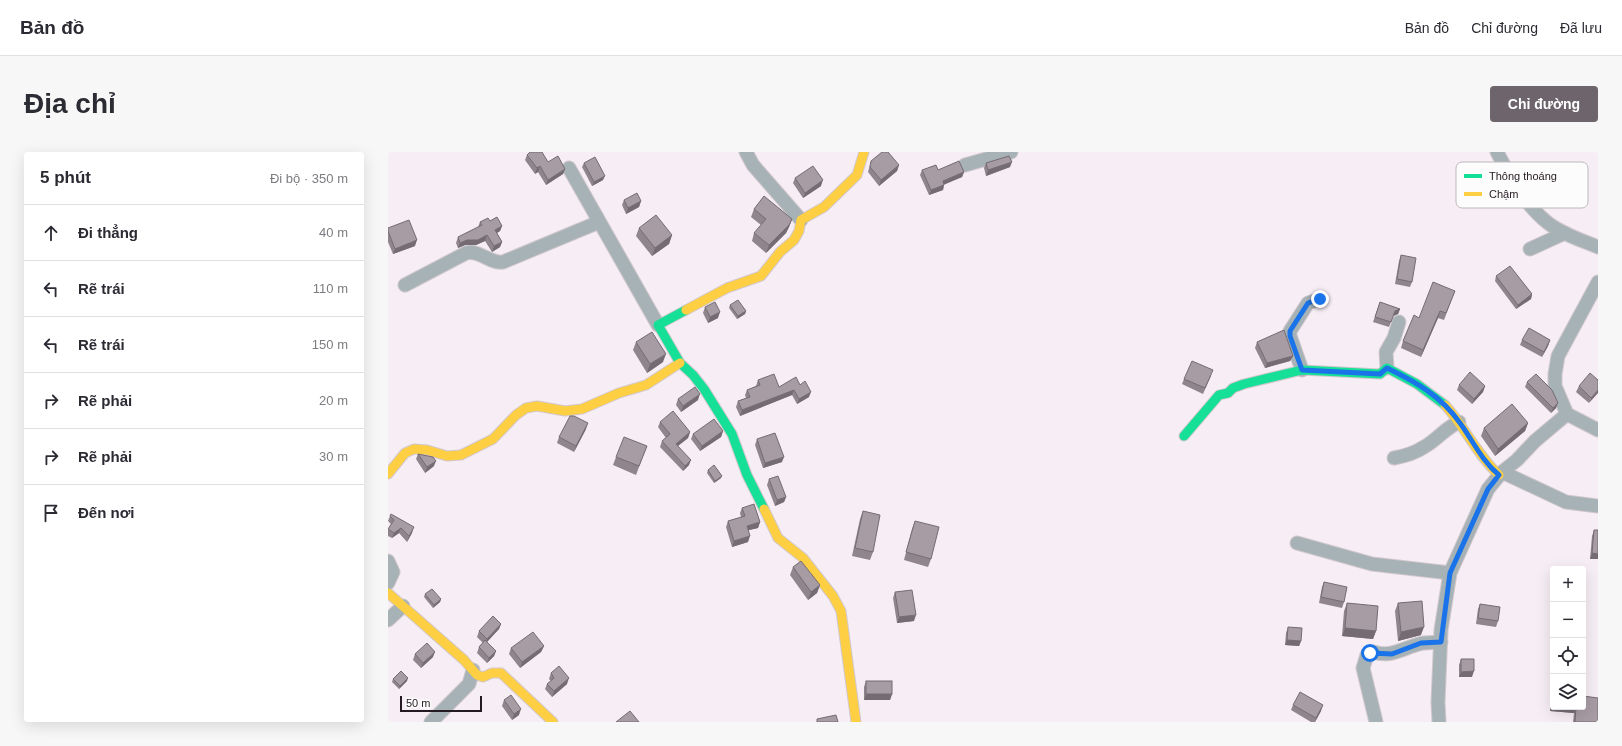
<!DOCTYPE html>
<html lang="vi">
<meta charset="utf-8">
<style>
:root{--surface:#fff;--page:#f7f7f7;--text:#2b2b33;--muted:#7c7c81;--line:#e1e1e2;--accent:#6e646b}
body{margin:0;font-family:Arial,sans-serif;background:var(--page);color:var(--text)}
.controls{position:absolute;right:12px;bottom:12px;display:grid;overflow:hidden;border-radius:4px;box-shadow:0 4px 16px #0002}
.controls button{width:36px;height:36px;display:grid;place-items:center;padding:0;border:0;border-bottom:1px solid var(--line);background:var(--surface);color:var(--text);font:20px sans-serif}
.scale{position:absolute;left:12px;bottom:10px;width:82px;box-sizing:border-box;padding-left:4px;border:2px solid #241a21;border-top:0;font-size:11px;line-height:14px;white-space:nowrap;color:#241a21;-webkit-text-stroke:3px #fcfcfc;paint-order:stroke}
.stop{position:absolute;width:12px;height:12px;margin:-9px;border:3px solid #1a73e8;border-radius:50%;background:#fff}
.stop.end{background:#1a73e8;border-color:#fff;box-shadow:0 1px 4px #0008}
.list{margin:0;padding:0;list-style:none}
h2{display:flex;justify-content:space-between;align-items:center;height:52px;margin:0;padding:0 16px;font-size:17px}
h2 small{font-size:13px;font-weight:400;color:var(--muted)}
.list li{display:grid;grid-template-columns:26px 1fr auto;gap:12px;align-items:center;box-sizing:border-box;height:56px;padding:0 16px;border-top:1px solid var(--line)}
.list b{display:block;font-size:15px;white-space:nowrap}
.list em{font-size:13px;font-style:normal;color:var(--muted)}
.icon{flex:none;width:22px;height:22px;fill:none;stroke:currentColor;stroke-width:2;stroke-linecap:round;stroke-linejoin:round}
.map{position:relative;flex:none;width:1210px;height:570px;overflow:hidden;border-radius:4px}
header{display:flex;align-items:center;gap:24px;box-sizing:border-box;height:56px;padding:0 20px;background:var(--surface);border-bottom:1px solid var(--line)}
header strong{font-size:19px}
nav{display:flex;gap:22px;margin-inline-start:auto;font-size:14px}
.intro{display:flex;align-items:center;justify-content:space-between;box-sizing:border-box;height:96px;padding:0 24px}
h1{margin:0;font-size:28px}
.button{padding:10px 18px;border-radius:4px;background:var(--accent);color:#fff;font-size:14px;font-weight:700}
main{display:flex;gap:24px;padding:0 24px}
aside{flex:1;background:var(--surface);border-radius:4px;box-shadow:0 4px 16px #0002}
.map>svg:first-child{display:block}
.lines{fill:none;stroke-linecap:round;stroke-linejoin:round}
.street-casing{stroke:#d0c8cd;stroke-width:15}
.fast-casing{stroke:#d0c8cd;stroke-width:11}
.slow-casing{stroke:#d0c8cd;stroke-width:11}
.street{stroke:#a7b2b6;stroke-width:13}
.fast{stroke:#16e098;stroke-width:9}
.slow{stroke:#ffcf43;stroke-width:9}
.wall{fill:#90858d}
.shaded-wall{fill:#756c73}
.building{fill:#a79ba4;stroke:#756c73}
.route{stroke:#1a73e8;stroke-width:5}
.key{fill:#fcfcfc;stroke:#bbb8ba;stroke-width:1}
.key-label{font-size:11px;fill:#241a21}
</style>
<header>
<strong>Bản đồ</strong>
<nav><a>Bản đồ</a><a>Chỉ đường</a><a>Đã lưu</a></nav>
</header>
<div class="intro"><h1>Địa chỉ</h1><a class="button">Chỉ đường</a></div>
<main>
<aside>
<h2>5 phút<small>Đi bộ · 350 m</small></h2>
<ul class="list">
<li><svg class="icon" aria-label="ahead" viewBox="0 0 24 24"><path d="M12 20V5M6 11l6-6 6 6"/></svg><div><b>Đi thẳng</b></div><em>40 m</em></li>
<li><svg class="icon" aria-label="left" viewBox="0 0 24 24"><path d="M17 20v-9H6M10 6l-5 5 5 5"/></svg><div><b>Rẽ trái</b></div><em>110 m</em></li>
<li><svg class="icon" aria-label="left" viewBox="0 0 24 24"><path d="M17 20v-9H6M10 6l-5 5 5 5"/></svg><div><b>Rẽ trái</b></div><em>150 m</em></li>
<li><svg class="icon" aria-label="right" viewBox="0 0 24 24"><path d="M7 20v-9h11M14 6l5 5-5 5"/></svg><div><b>Rẽ phải</b></div><em>20 m</em></li>
<li><svg class="icon" aria-label="right" viewBox="0 0 24 24"><path d="M7 20v-9h11M14 6l5 5-5 5"/></svg><div><b>Rẽ phải</b></div><em>30 m</em></li>
<li><svg class="icon" aria-label="arrive" viewBox="0 0 24 24"><path d="M6 21V4h12l-3 4 3 4H6"/></svg><div><b>Đến nơi</b></div></li>
</ul>
</aside>
<div class="map">
<svg width="1210" height="570" viewBox="0 0 1210 570">
<rect width="100%" height="100%" fill="#f7edf4"/>
<g class="lines">
<defs>
<g id="street">
<path d="M 358,0 L 365,13 L 413,68"/>
<path d="M 1109,0 C 1122,25 1137,53 1160,71 C 1174,82 1193,88 1210,95"/>
<path d="M 577,13 L 623,0"/>
<path d="M 181,16 L 270,173"/>
<path d="M 1142,97 L 1177,81"/>
<path d="M 1210,130 L 1170,204 L 1167,222 L 1167,234 L 1179,262 L 1210,278"/>
<path d="M 17,133 L 78,101 C 91,97 102,112 115,110 L 211,70"/>
<path d="M 999,216 L 998,200 L 1006,186 L 1011,170"/>
<path d="M 914,218 L 902,184 L 902,179 L 920,151 L 932,147"/>
<path d="M 1006,306 C 1017,304 1027,301 1036,295 C 1049,288 1057,276 1071,270"/>
<path d="M 1114,320 L 1178,350 L 1210,354"/>
<path d="M 909,391 L 984,412 L 1062,421"/>
<path d="M 0,409 L 5,420 L 0,431"/>
<path d="M 0,468 L 15,454"/>
<path d="M 43,570 L 81,532 L 85,518"/>
<path d="M 988,570 L 975,516 L 979,503 L 986,500 C 1001,506 1016,496 1031,492 C 1038,490 1046,491 1053,490"/>
<path d="M 1051,570 L 1050,550 L 1053,478 L 1062,421 L 1100,337 L 1114,320 L 1129,308 L 1147,289 L 1179,262"/>
</g>
<g id="fast">
<path d="M 298,158 L 270,173 L 292,211 L 305,223 L 316,237 L 344,282 L 359,323 L 376,357"/>
<path d="M 796,284 L 831,243 L 840,241 L 845,236 L 856,232 L 914,218 L 992,222 L 999,216 L 1029,232 L 1057,253"/>
</g>
<g id="slow">
<path d="M 298,158 L 339,136 L 373,124 L 392,100 L 406,88 L 411,79 L 413,68 L 436,55 L 469,23 L 476,0"/>
<path d="M 1057,253 C 1077,275 1089,303 1111,323"/>
<path d="M 0,322 L 17,301 L 26,297 L 39,298 L 59,304 L 73,303 L 105,287 L 128,263 L 138,256 L 149,254 L 177,259 L 194,257 L 231,241 L 258,233 L 292,211"/>
<path d="M 376,357 L 390,386 L 415,406 L 445,444 L 453,459 L 468,570"/>
<path d="M 0,441 L 76,508 L 89,523 L 95,525 L 104,521 L 113,521 L 165,570"/>
</g>
</defs>
<use href="#street" class="street-casing"/>
<use href="#fast" class="fast-casing"/>
<use href="#slow" class="slow-casing"/>
<use href="#street" class="street"/>
<use href="#fast" class="fast"/>
<use href="#slow" class="slow"/>
</g>
<g class="wall">
<path d="M 139,3 L 160,10 L 177,17 L 175,22 L 158,33 L 150,20 L 147,22 L 137,8 Z"/>
<path d="M 483,9 L 511,13 L 509,19 L 491,34 L 480,20 Z"/>
<path d="M 196,11 L 215,28 L 204,34 L 194,15 Z"/>
<path d="M 598,11 L 622,15 L 598,24 L 596,16 Z"/>
<path d="M 534,18 L 550,18 L 576,20 L 574,25 L 556,32 L 555,38 L 541,43 L 532,23 Z"/>
<path d="M 407,26 L 433,34 L 415,46 L 405,31 Z"/>
<path d="M 236,48 L 253,49 L 251,55 L 238,62 L 234,53 Z"/>
<path d="M 366,57 L 404,67 L 401,75 L 398,81 L 378,101 L 364,89 L 366,81 L 373,73 L 363,65 Z"/>
<path d="M 102,69 L 114,74 L 112,79 L 109,81 L 114,90 L 112,95 L 104,100 L 97,89 L 88,93 L 77,93 L 70,96 L 68,91 L 70,85 L 90,75 L 92,70 Z"/>
<path d="M 0,76 L 27,94 L 5,102 L 0,90 Z"/>
<path d="M 251,76 L 284,83 L 281,92 L 264,104 L 248,84 Z"/>
<path d="M 1013,103 L 1024,130 L 1022,135 L 1007,132 L 1011,109 Z"/>
<path d="M 1108,124 L 1144,142 L 1143,147 L 1128,157 L 1107,129 Z"/>
<path d="M 1067,139 L 1056,168 L 1050,166 L 1033,205 L 1013,196 L 1015,189 L 1031,166 Z"/>
<path d="M 992,150 L 1012,157 L 1010,162 L 1005,164 L 1001,175 L 985,170 Z"/>
<path d="M 342,153 L 358,159 L 357,162 L 349,167 L 341,156 Z"/>
<path d="M 317,155 L 330,166 L 320,171 L 315,161 Z"/>
<path d="M 1134,188 L 1162,188 L 1160,194 L 1154,205 L 1132,193 Z"/>
<path d="M 248,190 L 275,210 L 259,221 L 245,198 Z"/>
<path d="M 869,190 L 905,204 L 902,209 L 877,216 L 867,196 Z"/>
<path d="M 823,224 L 815,242 L 794,232 L 796,227 Z"/>
<path d="M 370,228 L 391,235 L 412,233 L 421,245 L 409,252 L 404,243 L 352,264 L 348,255 L 350,249 L 358,246 L 357,243 L 359,238 L 368,234 Z"/>
<path d="M 1210,228 L 1201,251 L 1188,240 L 1191,234 Z"/>
<path d="M 1139,230 L 1168,256 L 1163,261 L 1137,235 Z"/>
<path d="M 1071,233 L 1097,234 L 1095,240 L 1084,252 L 1069,238 Z"/>
<path d="M 290,247 L 310,248 L 293,260 L 288,253 Z"/>
<path d="M 272,270 L 302,280 L 300,286 L 290,294 L 301,313 L 295,319 L 272,295 L 274,289 L 278,286 L 270,275 Z"/>
<path d="M 1140,271 L 1137,279 L 1107,304 L 1093,284 L 1096,276 Z"/>
<path d="M 198,277 L 186,300 L 169,291 L 171,285 Z"/>
<path d="M 335,279 L 333,285 L 312,299 L 303,287 L 305,282 Z"/>
<path d="M 369,287 L 394,310 L 375,316 L 367,293 Z"/>
<path d="M 259,294 L 248,323 L 225,313 L 228,305 Z"/>
<path d="M 30,302 L 46,314 L 37,321 L 28,307 Z"/>
<path d="M 320,318 L 333,326 L 326,331 L 319,321 Z"/>
<path d="M 381,327 L 398,345 L 396,350 L 387,354 L 379,333 Z"/>
<path d="M 354,356 L 372,370 L 370,376 L 361,378 L 360,390 L 344,395 L 338,375 L 340,369 L 353,365 L 352,361 Z"/>
<path d="M 475,359 L 485,400 L 482,408 L 464,404 L 472,367 Z"/>
<path d="M 2,364 L 24,381 L 19,390 L 11,381 L 4,386 L 0,384 L 0,378 L 3,372 L 0,369 Z"/>
<path d="M 527,369 L 543,407 L 540,415 L 516,408 L 524,377 Z"/>
<path d="M 1206,378 L 1210,378 L 1210,407 L 1202,407 L 1204,384 Z"/>
<path d="M 405,415 L 432,433 L 429,441 L 420,448 L 402,423 Z"/>
<path d="M 936,430 L 956,450 L 954,456 L 931,451 L 934,435 Z"/>
<path d="M 507,440 L 526,469 L 509,471 L 505,446 Z"/>
<path d="M 37,442 L 53,447 L 52,450 L 45,456 L 36,445 Z"/>
<path d="M 959,451 L 988,479 L 985,487 L 954,484 L 956,459 Z"/>
<path d="M 1010,451 L 1033,483 L 1010,489 L 1007,459 Z"/>
<path d="M 1092,452 L 1110,469 L 1108,475 L 1088,472 L 1090,457 Z"/>
<path d="M 113,472 L 111,477 L 99,490 L 108,499 L 106,504 L 99,511 L 89,501 L 91,495 L 95,491 L 89,485 L 91,479 Z"/>
<path d="M 900,475 L 913,489 L 911,494 L 897,493 L 898,481 Z"/>
<path d="M 156,494 L 153,500 L 132,516 L 121,502 L 123,496 Z"/>
<path d="M 27,502 L 45,505 L 33,516 L 25,508 Z"/>
<path d="M 1073,507 L 1084,525 L 1071,525 L 1071,513 Z"/>
<path d="M 163,521 L 179,532 L 164,545 L 157,537 L 159,532 L 163,529 L 161,527 Z"/>
<path d="M 1165,522 L 1165,555 L 1210,546 L 1210,570 L 1185,570 L 1186,561 L 1162,559 Z"/>
<path d="M 5,527 L 19,529 L 11,537 L 4,530 Z"/>
<path d="M 478,529 L 504,542 L 502,548 L 476,548 L 476,535 Z"/>
<path d="M 116,548 L 131,563 L 124,568 L 114,554 Z"/>
<path d="M 905,553 L 933,559 L 927,570 L 923,570 L 903,558 Z"/>
</g>
<g class="shaded-wall">
<path d="M 624,10 L 622,15 L 598,24 L 600,18 Z"/>
<path d="M 511,13 L 509,19 L 491,34 L 493,28 Z"/>
<path d="M 152,14 L 150,20 L 147,22 L 149,16 Z"/>
<path d="M 177,17 L 175,22 L 158,33 L 160,28 Z"/>
<path d="M 576,20 L 574,25 L 553,34 L 555,29 Z"/>
<path d="M 217,24 L 215,28 L 204,34 L 206,30 Z"/>
<path d="M 435,28 L 433,34 L 415,46 L 417,41 Z"/>
<path d="M 556,33 L 555,38 L 541,43 L 543,38 Z"/>
<path d="M 253,49 L 251,55 L 238,62 L 240,56 Z"/>
<path d="M 404,67 L 401,75 L 398,81 L 378,101 L 381,93 Z"/>
<path d="M 114,74 L 112,79 L 105,83 L 107,78 Z"/>
<path d="M 99,83 L 97,89 L 88,93 L 77,93 L 70,96 L 72,91 L 79,88 Z"/>
<path d="M 284,83 L 281,92 L 264,104 L 267,96 Z"/>
<path d="M 29,88 L 27,94 L 5,102 L 7,97 Z"/>
<path d="M 114,90 L 112,95 L 104,100 L 106,94 Z"/>
<path d="M 1144,142 L 1143,147 L 1128,157 L 1130,153 Z"/>
<path d="M 1012,157 L 1010,162 L 1005,164 L 1001,175 L 1007,159 Z"/>
<path d="M 358,159 L 357,162 L 349,167 L 350,164 Z"/>
<path d="M 1052,159 L 1050,166 L 1033,205 L 1035,198 Z"/>
<path d="M 332,160 L 330,166 L 320,171 L 322,165 Z"/>
<path d="M 1162,188 L 1160,194 L 1154,205 L 1156,200 Z"/>
<path d="M 278,202 L 275,210 L 259,221 L 262,212 Z"/>
<path d="M 905,204 L 902,209 L 877,216 L 879,211 Z"/>
<path d="M 1097,234 L 1095,240 L 1084,252 L 1086,247 Z"/>
<path d="M 406,238 L 404,243 L 352,264 L 354,258 Z"/>
<path d="M 1210,238 L 1210,241 L 1201,251 L 1203,246 Z"/>
<path d="M 423,240 L 421,245 L 409,252 L 411,247 Z"/>
<path d="M 312,242 L 310,248 L 293,260 L 295,254 Z"/>
<path d="M 1170,251 L 1168,256 L 1163,261 L 1165,256 Z"/>
<path d="M 200,271 L 198,277 L 186,300 L 188,294 Z"/>
<path d="M 1140,271 L 1137,279 L 1107,304 L 1110,297 Z"/>
<path d="M 335,279 L 333,285 L 312,299 L 314,294 Z"/>
<path d="M 302,280 L 300,286 L 286,297 L 288,292 Z"/>
<path d="M 396,305 L 394,310 L 375,316 L 377,311 Z"/>
<path d="M 303,308 L 301,313 L 295,319 L 297,314 Z"/>
<path d="M 48,309 L 46,314 L 37,321 L 39,315 Z"/>
<path d="M 334,324 L 333,326 L 326,331 L 327,329 Z"/>
<path d="M 398,345 L 396,350 L 387,354 L 389,348 Z"/>
<path d="M 372,370 L 370,376 L 357,379 L 359,374 Z"/>
<path d="M 26,375 L 24,381 L 19,390 L 21,384 Z"/>
<path d="M 13,376 L 11,381 L 4,386 L 6,381 Z"/>
<path d="M 362,384 L 360,390 L 344,395 L 346,389 Z"/>
<path d="M 1204,401 L 1210,402 L 1210,407 L 1202,407 Z"/>
<path d="M 432,433 L 429,441 L 420,448 L 423,440 Z"/>
<path d="M 53,447 L 52,450 L 45,456 L 46,453 Z"/>
<path d="M 528,463 L 526,469 L 509,471 L 511,465 Z"/>
<path d="M 113,472 L 111,477 L 97,492 L 99,487 Z"/>
<path d="M 1036,475 L 1033,483 L 1010,489 L 1013,480 Z"/>
<path d="M 957,476 L 988,479 L 985,487 L 954,484 Z"/>
<path d="M 899,488 L 913,489 L 911,494 L 897,493 Z"/>
<path d="M 156,494 L 153,500 L 132,516 L 134,510 Z"/>
<path d="M 108,499 L 106,504 L 99,511 L 101,506 Z"/>
<path d="M 47,500 L 45,505 L 33,516 L 35,511 Z"/>
<path d="M 1086,519 L 1084,525 L 1071,525 L 1073,520 Z"/>
<path d="M 20,526 L 19,529 L 11,537 L 12,534 Z"/>
<path d="M 181,526 L 179,532 L 164,545 L 166,539 Z"/>
<path d="M 478,542 L 504,542 L 502,548 L 476,548 Z"/>
<path d="M 1164,552 L 1165,552 L 1165,555 L 1188,555 L 1186,561 L 1162,559 Z"/>
<path d="M 935,553 L 933,559 L 927,570 L 928,566 Z"/>
<path d="M 133,557 L 131,563 L 124,568 L 126,562 Z"/>
</g>
<g class="building">
<path d="M 142,0 L 154,0 L 160,10 L 170,4 L 177,17 L 160,28 L 152,14 L 149,16 L 139,3 Z"/>
<path d="M 494,0 L 500,0 L 511,13 L 493,28 L 482,15 L 483,9 Z"/>
<path d="M 621,4 L 624,10 L 600,18 L 598,11 Z"/>
<path d="M 207,5 L 217,24 L 206,30 L 196,11 Z"/>
<path d="M 571,9 L 576,20 L 555,29 L 556,33 L 543,38 L 534,18 L 548,13 L 550,18 Z"/>
<path d="M 425,14 L 435,28 L 417,41 L 407,26 Z"/>
<path d="M 249,41 L 253,49 L 240,56 L 236,48 Z"/>
<path d="M 376,44 L 404,67 L 401,73 L 381,93 L 366,81 L 378,67 L 366,57 Z"/>
<path d="M 268,63 L 284,83 L 267,96 L 251,76 Z"/>
<path d="M 109,65 L 114,74 L 107,78 L 114,90 L 106,94 L 99,83 L 90,88 L 79,88 L 72,91 L 70,85 L 94,73 L 92,70 L 100,66 L 102,69 Z"/>
<path d="M 21,68 L 29,88 L 7,97 L 0,79 L 0,76 Z"/>
<path d="M 1013,103 L 1028,106 L 1024,130 L 1009,127 Z"/>
<path d="M 1122,114 L 1144,142 L 1130,153 L 1108,124 Z"/>
<path d="M 1045,130 L 1067,139 L 1058,161 L 1052,159 L 1035,198 L 1015,189 L 1026,163 L 1031,166 Z"/>
<path d="M 350,148 L 358,159 L 350,164 L 342,153 Z"/>
<path d="M 327,150 L 332,160 L 322,165 L 317,155 Z"/>
<path d="M 992,150 L 1012,157 L 1007,159 L 1003,170 L 987,165 Z"/>
<path d="M 1141,176 L 1162,188 L 1156,200 L 1134,188 Z"/>
<path d="M 896,178 L 905,204 L 879,211 L 869,190 Z"/>
<path d="M 264,180 L 278,202 L 262,212 L 248,190 Z"/>
<path d="M 804,209 L 825,218 L 817,236 L 796,227 Z"/>
<path d="M 1082,220 L 1097,234 L 1086,247 L 1071,233 Z"/>
<path d="M 1202,221 L 1210,228 L 1210,238 L 1203,246 L 1191,234 Z"/>
<path d="M 386,222 L 391,235 L 408,225 L 412,233 L 417,229 L 423,240 L 411,247 L 406,238 L 354,258 L 350,249 L 362,245 L 359,238 L 372,233 L 370,228 Z"/>
<path d="M 1148,222 L 1164,238 L 1170,251 L 1165,256 L 1139,230 Z"/>
<path d="M 307,235 L 312,242 L 295,254 L 290,247 Z"/>
<path d="M 1124,252 L 1140,271 L 1110,297 L 1096,276 Z"/>
<path d="M 285,259 L 302,280 L 288,292 L 303,308 L 297,314 L 274,289 L 282,282 L 272,270 Z"/>
<path d="M 182,264 L 186,264 L 200,271 L 188,294 L 171,285 Z"/>
<path d="M 326,267 L 335,279 L 314,294 L 305,282 Z"/>
<path d="M 387,281 L 396,305 L 377,311 L 369,287 Z"/>
<path d="M 236,285 L 259,294 L 251,314 L 228,305 Z"/>
<path d="M 30,302 L 45,305 L 48,309 L 39,315 Z"/>
<path d="M 326,313 L 334,324 L 327,329 L 320,318 Z"/>
<path d="M 390,324 L 398,345 L 389,348 L 381,327 Z"/>
<path d="M 366,352 L 372,370 L 359,374 L 362,384 L 346,389 L 340,369 L 357,364 L 354,356 Z"/>
<path d="M 475,359 L 492,363 L 485,400 L 467,396 Z"/>
<path d="M 3,362 L 26,375 L 21,384 L 13,376 L 6,381 L 0,377 L 6,368 L 2,364 Z"/>
<path d="M 527,369 L 551,375 L 543,407 L 518,400 Z"/>
<path d="M 1206,378 L 1210,378 L 1210,402 L 1204,401 Z"/>
<path d="M 413,409 L 432,433 L 423,440 L 405,415 Z"/>
<path d="M 936,430 L 959,435 L 956,450 L 933,445 Z"/>
<path d="M 44,437 L 53,447 L 46,453 L 37,442 Z"/>
<path d="M 524,438 L 528,463 L 511,465 L 507,440 Z"/>
<path d="M 1034,449 L 1036,475 L 1013,480 L 1010,451 Z"/>
<path d="M 959,451 L 990,454 L 988,479 L 957,476 Z"/>
<path d="M 1092,452 L 1112,455 L 1110,469 L 1090,466 Z"/>
<path d="M 105,464 L 113,472 L 99,487 L 91,479 Z"/>
<path d="M 900,475 L 914,476 L 913,489 L 899,488 Z"/>
<path d="M 145,480 L 156,494 L 134,510 L 123,496 Z"/>
<path d="M 97,488 L 108,499 L 101,506 L 91,495 Z"/>
<path d="M 39,491 L 47,500 L 35,511 L 27,502 Z"/>
<path d="M 1073,507 L 1086,507 L 1086,519 L 1073,520 Z"/>
<path d="M 171,514 L 181,526 L 166,539 L 159,532 L 166,526 L 163,521 Z"/>
<path d="M 13,519 L 20,526 L 12,534 L 5,527 Z"/>
<rect x="478" y="529" width="26" height="13"/>
<path d="M 912,540 L 935,553 L 928,566 L 905,553 Z"/>
<path d="M 123,543 L 133,557 L 126,562 L 116,548 Z"/>
<path d="M 1195,544 L 1210,546 L 1210,570 L 1187,570 L 1188,555 L 1195,555 Z"/>
<path d="M 242,559 L 251,570 L 228,570 Z"/>
<path d="M 448,563 L 450,570 L 429,570 L 429,567 Z"/>
</g>
<g class="lines">
<path class="route" d="M 932,147 L 920,151 L 902,179 L 902,184 L 914,218 L 992,222 L 999,216 C 1028,230 1053,244 1072,271 C 1085,289 1094,309 1111,323 L 1100,337 L 1062,421 L 1053,490 L 1033,491 L 1004,502 L 982,501"/>
</g>
<rect x="1068" y="10" width="132" height="46" rx="6" class="key"/>
<rect x="1076" y="22" width="18" height="4" fill="#16e098"/>
<rect x="1076" y="40" width="18" height="4" fill="#ffcf43"/>
<g class="key-label">
<text x="1101" y="28">Thông thoáng</text>
<text x="1101" y="46">Chậm</text>
</g>
</svg>
<div class="controls">
<button>+</button>
<button>−</button>
<button><svg class="icon" aria-label="locate" viewBox="0 0 24 24"><circle cx="12" cy="12" r="6"/><path d="M12 2v4M12 18v4M2 12h4M18 12h4"/></svg></button>
<button><svg class="icon" aria-label="layers" viewBox="0 0 24 24"><path d="M12 4l9 5-9 5-9-5zM3 14l9 5 9-5"/></svg></button>
</div>
<div class="scale">50 m</div>
<div class="stop" style="left:982px;top:501px"></div>
<div class="stop end" style="left:932px;top:147px"></div>
</div>
</main>
